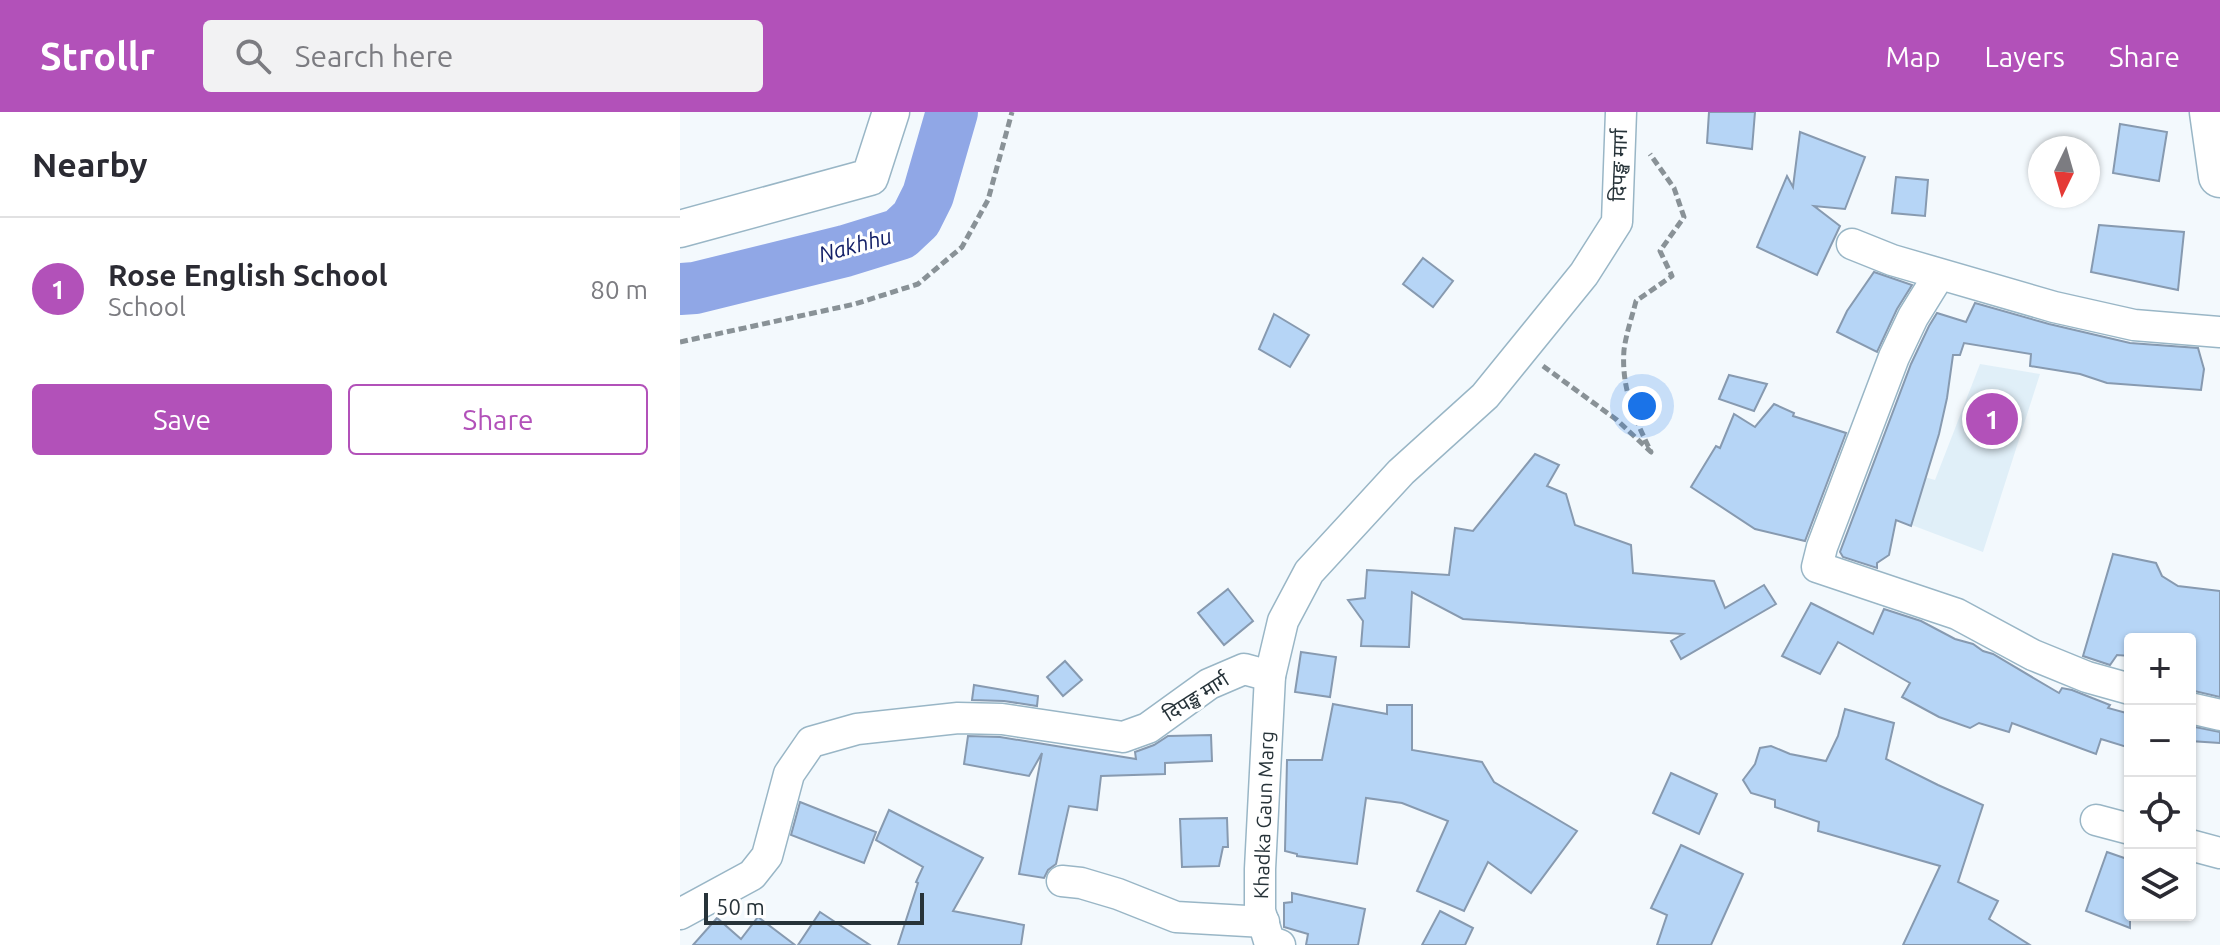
<!DOCTYPE html>
<meta charset="utf-8">
<style>
:root{--surface:#fff;--page:#f2f2f3;--text:#2b2b33;--muted:#7c7c81;--line:#e1e1e2;--accent:#b251b9}
body{margin:0;font-family:Ubuntu,"Noto Sans Devanagari",sans-serif;background:var(--page);color:var(--text)}
.controls{position:absolute;right:24px;bottom:24px;display:grid;overflow:hidden;border-radius:8px;box-shadow:0 2px 6px #0004}
.controls button{width:72px;height:72px;display:grid;place-items:center;padding:0;border:0;border-bottom:2px solid var(--line);background:var(--surface);color:var(--text);font:40px sans-serif}
.compass{position:absolute;left:1348px;top:24px;width:72px;height:72px;border-radius:50%;background:var(--surface);box-shadow:0 2px 6px #0004;rotate:185deg}
.scale{position:absolute;left:24px;bottom:20px;width:220px;box-sizing:border-box;padding-left:8px;border:4px solid #273339;border-top:0;font-size:22px;line-height:28px;white-space:nowrap;color:#273339;-webkit-text-stroke:6px #fff;paint-order:stroke}
.you{position:absolute;left:962px;top:294px;width:28px;height:28px;margin:-20px;border:6px solid #fff;border-radius:50%;background:#1a73e8;box-shadow:0 0 0 12px #1a73e833}
.badge{display:grid;place-items:center;width:52px;height:52px;border-radius:50%;background:var(--accent);color:#fff;font-size:26px;font-weight:700}
.pin{position:absolute;translate:-50% -50%;border:4px solid #fff;box-shadow:0 2px 8px #0006}
.list{margin:0;padding:0;list-style:none}
h2{display:flex;justify-content:space-between;align-items:center;height:104px;margin:0;padding:0 32px;font-size:34px}
h2 small{font-size:26px;font-weight:400;color:var(--muted)}
.list li{display:grid;grid-template-columns:52px 1fr auto;gap:24px;align-items:center;box-sizing:border-box;height:144px;padding:0 32px;border-top:2px solid var(--line)}
.list b{display:block;font-size:30px;white-space:nowrap}
.list p{margin:0;font-size:26px;white-space:nowrap;color:var(--muted)}
.list em{font-size:26px;font-style:normal;color:var(--muted)}
.actions{display:flex;gap:16px;padding:24px 32px}
.actions a{flex:1;padding:18px 0;border:2px solid var(--accent);border-radius:8px;text-align:center;font-size:28px;color:var(--accent)}
.actions .main{background:var(--accent);color:#fff}
.icon{flex:none;width:44px;height:44px;fill:none;stroke:currentColor;stroke-width:2;stroke-linecap:round;stroke-linejoin:round}
.map{position:relative;flex:none;width:1540px;height:833px;overflow:hidden}
header{display:flex;align-items:center;gap:48px;box-sizing:border-box;height:112px;padding:0 40px;background:var(--accent);color:#fff}
header strong{font-size:38px}
nav{display:flex;gap:44px;margin-inline-start:auto;font-size:28px}
.search{width:560px;height:72px;background:var(--page);display:flex;align-items:center;gap:20px;box-sizing:border-box;padding:0 28px;border-radius:8px;color:var(--muted);font-size:30px}
main{display:flex}
aside{flex:1;background:var(--surface)}
.map>svg:first-child{display:block}
.built{fill:#e0eff8}
.lines{fill:none;stroke-linecap:round;stroke-linejoin:round}
.river{stroke:#90a7e6;stroke-width:52}
.building{fill:#b6d5f6;stroke:#879ab0;stroke-width:2}
.minor-casing{stroke:#99b6c6;stroke-width:33}
.tertiary-casing{stroke:#99b6c6;stroke-width:39}
.secondary-casing{stroke:#99b6c6;stroke-width:45}
.path{stroke:#899297;stroke-width:5;stroke-dasharray:8 4;stroke-linecap:butt}
.minor{stroke:#fff;stroke-width:30}
.tertiary{stroke:#fff;stroke-width:36}
.secondary{stroke:#fff;stroke-width:42}
.labels{text-anchor:middle;stroke-width:6;stroke-linejoin:round;paint-order:stroke}
.street-label{font-size:20px;fill:#273339;stroke:#fff}
.water-label{font-size:22px;font-style:italic;fill:#142068;stroke:#fff}
</style>
<header>
<strong>Strollr</strong>
<div class="search"><svg class="icon" aria-label="search" viewBox="0 0 24 24"><circle cx="10" cy="10" r="6"/><path d="M15 15l6 6"/></svg>Search here</div>
<nav><a>Map</a><a>Layers</a><a>Share</a></nav>
</header>
<main>
<aside>
<h2>Nearby<small></small></h2>
<ul class="list">
<li><span class="badge">1</span><div><b>Rose English School</b><p>School</p></div><em>80 m</em></li>
</ul>
<div class="actions"><a class="main">Save</a><a>Share</a></div>
</aside>
<div class="map">
<svg width="1540" height="833" viewBox="0 0 1540 833">
<rect width="100%" height="100%" fill="#f3f9fd"/>
<path class="built" d="M 1300,252 L 1360,262 L 1303,440 L 1184,395 L 1198,352 L 1255,368 Z"/>
<g class="lines">
<path class="river" d="M 0,177 L 15,176 L 165,139 L 220,122 L 236,107 L 248,83 L 272,0"/>
</g>
<g class="building">
<path d="M 1029,0 L 1075,0 L 1072,37 L 1027,31 Z"/>
<path d="M 1440,12 L 1487,20 L 1479,69 L 1433,61 Z"/>
<path d="M 1120,20 L 1185,45 L 1165,97 L 1134,94 L 1160,114 L 1137,163 L 1077,135 L 1107,64 L 1113,75 Z"/>
<path d="M 1216,65 L 1248,68 L 1245,104 L 1212,101 Z"/>
<path d="M 1419,113 L 1504,120 L 1498,178 L 1411,160 Z"/>
<path d="M 743,146 L 773,169 L 753,195 L 723,172 Z"/>
<path d="M 1194,160 L 1232,173 L 1217,197 L 1197,240 L 1157,220 L 1167,199 Z"/>
<path d="M 1295,191 L 1369,212 L 1450,231 L 1518,236 L 1524,257 L 1521,278 L 1427,271 L 1400,262 L 1350,254 L 1351,242 L 1284,231 L 1280,243 L 1273,243 L 1267,286 L 1259,322 L 1231,414 L 1216,408 L 1209,443 L 1197,451 L 1197,456 L 1163,445 L 1160,440 L 1231,252 L 1249,214 L 1257,201 L 1286,210 Z"/>
<path d="M 594,202 L 629,223 L 610,255 L 579,237 Z"/>
<path d="M 1049,263 L 1087,272 L 1074,299 L 1039,287 Z"/>
<path d="M 1094,292 L 1114,301 L 1113,304 L 1166,321 L 1125,429 L 1075,417 L 1011,375 L 1036,334 L 1040,336 L 1054,302 L 1075,315 Z"/>
<path d="M 855,342 L 879,353 L 867,374 L 886,382 L 895,413 L 951,433 L 953,461 L 1034,469 L 1045,496 L 1084,473 L 1096,492 L 1001,547 L 991,529 L 1003,522 L 783,507 L 732,480 L 729,535 L 681,534 L 683,509 L 668,488 L 685,486 L 687,458 L 769,463 L 775,416 L 793,419 Z"/>
<path d="M 1433,442 L 1476,451 L 1482,464 L 1498,474 L 1540,479 L 1540,585 L 1510,578 L 1515,535 L 1510,534 L 1510,527 L 1450,527 L 1450,544 L 1437,543 L 1430,553 L 1403,544 Z"/>
<path d="M 548,477 L 573,509 L 544,533 L 518,501 Z"/>
<path d="M 1131,491 L 1193,522 L 1204,497 L 1241,509 L 1275,527 L 1293,532 L 1303,539 L 1313,542 L 1379,581 L 1382,576 L 1392,578 L 1430,593 L 1428,596 L 1450,602 L 1450,636 L 1421,627 L 1416,642 L 1332,611 L 1329,620 L 1299,611 L 1290,616 L 1259,605 L 1222,585 L 1230,571 L 1158,530 L 1140,562 L 1102,544 Z"/>
<path d="M 621,540 L 656,545 L 650,585 L 615,580 Z"/>
<path d="M 385,549 L 402,568 L 383,584 L 367,565 Z"/>
<path d="M 294,573 L 358,584 L 357,594 L 324,589 L 292,588 Z"/>
<path d="M 653,592 L 707,602 L 707,593 L 732,593 L 732,638 L 802,650 L 814,670 L 897,719 L 851,781 L 808,750 L 784,799 L 737,779 L 768,709 L 722,691 L 686,686 L 677,752 L 617,744 L 617,742 L 605,739 L 607,648 L 642,648 Z"/>
<path d="M 1165,597 L 1214,611 L 1206,647 L 1258,673 L 1303,693 L 1278,770 L 1318,789 L 1309,807 L 1350,833 L 1223,833 L 1260,754 L 1138,719 L 1139,710 L 1095,695 L 1095,688 L 1071,681 L 1063,668 L 1075,652 L 1080,636 L 1091,634 L 1110,642 L 1146,649 L 1158,624 Z"/>
<path d="M 1510,614 L 1540,620 L 1540,631 L 1510,629 Z"/>
<path d="M 531,623 L 532,649 L 485,651 L 485,662 L 421,664 L 417,698 L 389,694 L 376,752 L 368,758 L 364,766 L 339,762 L 362,641 L 349,664 L 284,652 L 288,624 L 320,625 L 456,647 L 455,640 L 474,633 L 488,624 Z"/>
<path d="M 991,661 L 1037,682 L 1019,722 L 973,701 Z"/>
<path d="M 120,690 L 196,720 L 184,751 L 111,723 Z"/>
<path d="M 209,698 L 303,746 L 273,799 L 344,813 L 341,833 L 218,833 L 238,771 L 236,770 L 243,755 L 196,728 Z"/>
<path d="M 547,706 L 548,735 L 543,735 L 539,754 L 502,755 L 500,707 Z"/>
<path d="M 1001,733 L 1063,762 L 1031,833 L 977,833 L 987,803 L 971,796 Z"/>
<path d="M 1427,740 L 1450,748 L 1450,816 L 1406,799 Z"/>
<path d="M 612,781 L 685,797 L 678,833 L 626,833 L 628,822 L 604,815 L 604,791 L 612,790 Z"/>
<path d="M 760,799 L 793,816 L 785,833 L 742,833 Z"/>
<path d="M 140,800 L 190,833 L 118,833 Z"/>
<path d="M 78,805 L 115,833 L 13,833 L 37,806 L 61,827 Z"/>
</g>
<g class="lines">
<defs>
<g id="minor">
<path d="M 1172,132 L 1212,148 L 1374,195 L 1454,213 L 1540,220"/>
<path d="M 1259,163 L 1233,205 L 1214,245 L 1142,435 L 1137,455 L 1277,502 L 1353,543 L 1407,565 L 1450,577"/>
<path d="M 590,564 L 580,757 L 580,799 L 589,829 L 600,833"/>
<path d="M 1510,596 L 1540,603"/>
<path d="M 1416,708 L 1450,717"/>
<path d="M 1510,733 L 1540,741"/>
<path d="M 382,769 L 401,771 L 438,782 L 496,805 L 584,810"/>
<path d="M 0,802 L 72,763 L 87,744 L 109,662 L 131,630 L 177,617 L 278,606 L 322,607 L 443,625 L 468,616 L 529,572 L 564,557 L 590,564 L 603,509 L 629,460 L 721,360 L 805,284 L 904,162 L 937,110 L 941,0"/>
</g>
<path id="tertiary" d="M 0,117 L 190,65 L 211,0"/>
<path id="secondary" d="M 1531,0 L 1540,64"/>
</defs>
<use href="#minor" class="minor-casing"/>
<use href="#tertiary" class="tertiary-casing"/>
<use href="#secondary" class="secondary-casing"/>
<g class="path">
<path d="M 0,230 L 175,192 L 238,172 L 282,135 L 308,88 L 332,0"/>
<path d="M 863,254 L 937,308 L 971,340 C 955,307 941,276 944,238 C 946,222 952,205 956,189 L 992,164 L 980,139 L 1004,105 L 994,76 L 970,42"/>
</g>
<use href="#minor" class="minor"/>
<use href="#tertiary" class="tertiary"/>
<use href="#secondary" class="secondary"/>
</g>
<g class="labels">
<g class="street-label">
<text transform="translate(939 53) rotate(-88)" y="7">दिपङ्ख मार्ग</text>
<text transform="translate(516 585) rotate(-32)" y="7">दिपङ्ख मार्ग</text>
<text transform="translate(584 703) rotate(-88)" y="7">Khadka Gaun Marg</text>
</g>
<g class="water-label">
<text transform="translate(175 133) rotate(-15)" y="8">Nakhhu</text>
</g>
</g>
</svg>
<div class="controls">
<button>+</button>
<button>−</button>
<button><svg class="icon" aria-label="locate" viewBox="0 0 24 24"><circle cx="12" cy="12" r="6"/><path d="M12 2v4M12 18v4M2 12h4M18 12h4"/></svg></button>
<button><svg class="icon" aria-label="layers" viewBox="0 0 24 24"><path d="M12 4l9 5-9 5-9-5zM3 14l9 5 9-5"/></svg></button>
</div>
<svg class="compass" viewBox="-18 -18 36 36"><path d="M0-13l5 13h-10z" fill="#e53935"/><path d="M0 13l5-13h-10z" fill="#7c7c81"/></svg>
<div class="scale">50 m</div>
<div class="you"></div>
<div class="pin badge" style="left:1312px;top:307px">1</div>
</div>
</main>
